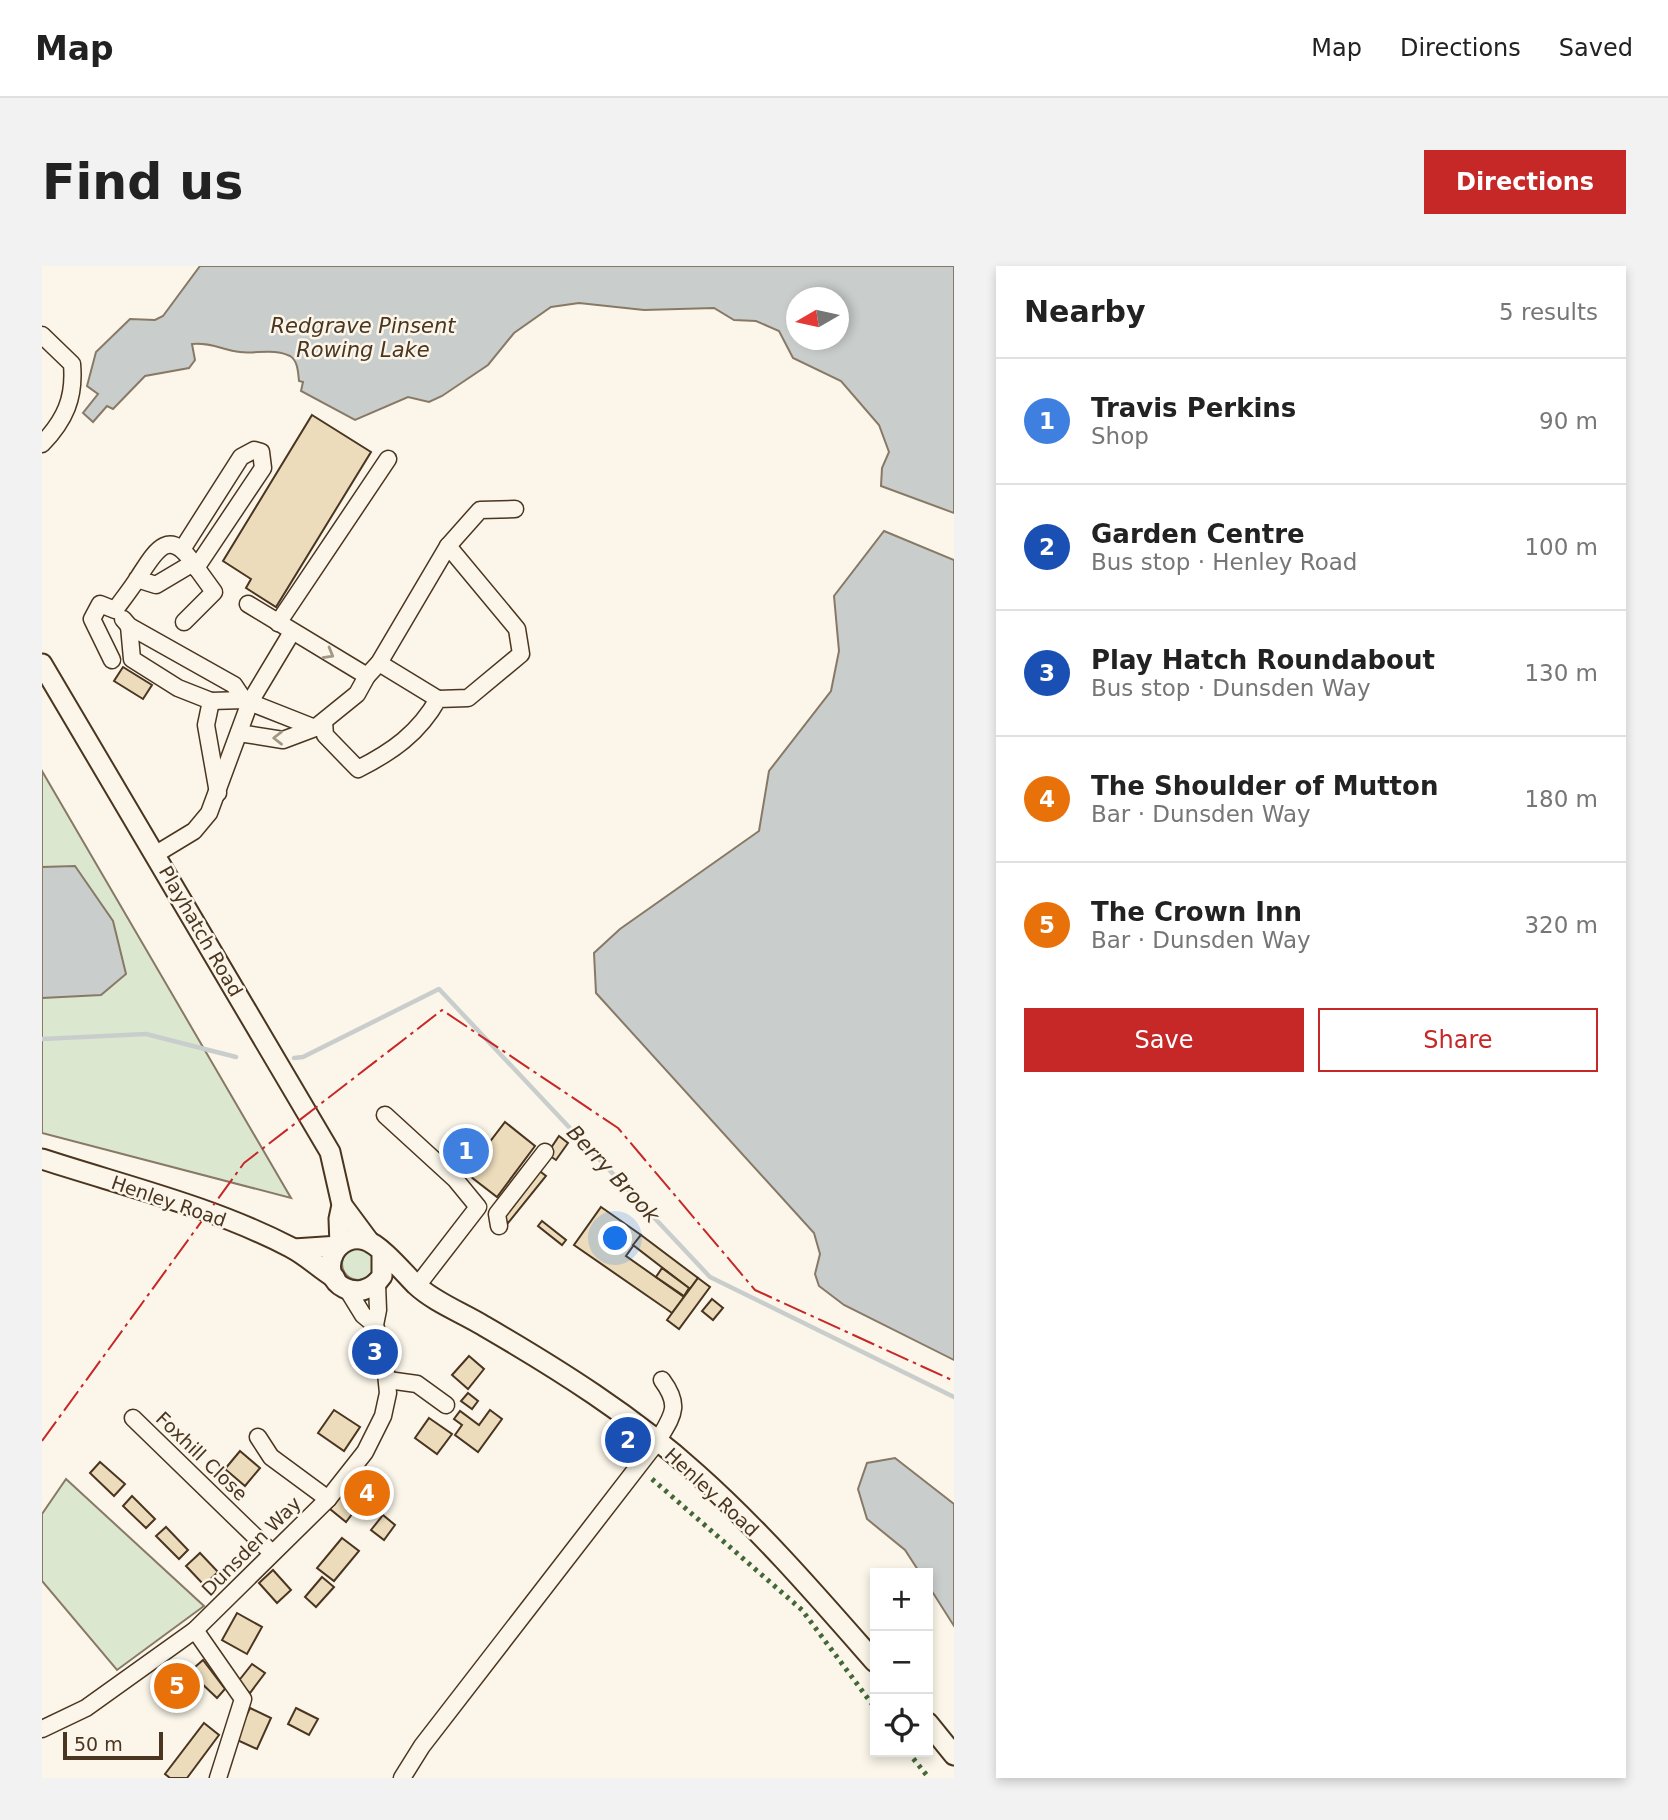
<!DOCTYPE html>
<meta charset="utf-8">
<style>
:root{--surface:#fff;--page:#f2f2f2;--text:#222;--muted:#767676;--line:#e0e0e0;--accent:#c62828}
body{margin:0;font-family:"DejaVu Sans",sans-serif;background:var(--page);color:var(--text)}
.controls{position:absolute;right:21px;bottom:21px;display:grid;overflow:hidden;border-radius:0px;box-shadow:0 4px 10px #0003}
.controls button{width:63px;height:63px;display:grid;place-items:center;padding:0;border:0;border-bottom:2px solid var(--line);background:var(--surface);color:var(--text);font:35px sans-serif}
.compass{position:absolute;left:744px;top:21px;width:63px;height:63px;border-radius:50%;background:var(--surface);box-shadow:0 4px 10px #0003;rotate:261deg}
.scale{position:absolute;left:21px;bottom:18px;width:100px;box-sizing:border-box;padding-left:7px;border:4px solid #4a3520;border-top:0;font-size:19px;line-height:24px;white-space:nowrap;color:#4a3520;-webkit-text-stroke:5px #fbf6e9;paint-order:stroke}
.you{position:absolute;left:574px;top:973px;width:24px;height:24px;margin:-18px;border:5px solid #fff;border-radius:50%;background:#1a73e8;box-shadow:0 0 0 10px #1a73e833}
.badge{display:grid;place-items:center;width:46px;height:46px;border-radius:50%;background:var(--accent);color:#fff;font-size:23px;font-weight:700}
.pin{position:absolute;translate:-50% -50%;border:4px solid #fff;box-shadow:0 2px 7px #0006}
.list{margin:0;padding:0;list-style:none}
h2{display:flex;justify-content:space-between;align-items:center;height:91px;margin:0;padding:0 28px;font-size:30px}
h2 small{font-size:23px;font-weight:400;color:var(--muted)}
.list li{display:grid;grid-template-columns:46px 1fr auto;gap:21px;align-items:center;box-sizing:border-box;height:126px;padding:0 28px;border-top:2px solid var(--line)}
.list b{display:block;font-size:26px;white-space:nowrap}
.list p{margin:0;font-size:23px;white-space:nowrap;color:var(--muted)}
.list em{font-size:23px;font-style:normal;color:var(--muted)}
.actions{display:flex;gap:14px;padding:21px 28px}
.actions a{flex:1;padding:16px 0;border:2px solid var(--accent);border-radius:0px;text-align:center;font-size:24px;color:var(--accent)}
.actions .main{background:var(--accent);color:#fff}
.icon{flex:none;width:38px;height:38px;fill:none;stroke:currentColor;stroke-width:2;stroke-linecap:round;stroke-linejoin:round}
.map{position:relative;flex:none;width:912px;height:1512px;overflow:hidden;border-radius:0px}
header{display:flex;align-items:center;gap:42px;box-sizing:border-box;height:98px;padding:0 35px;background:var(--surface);border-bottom:2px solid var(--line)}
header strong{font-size:33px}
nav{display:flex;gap:38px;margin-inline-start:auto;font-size:24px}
.intro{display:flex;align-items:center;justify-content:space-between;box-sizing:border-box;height:168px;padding:0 42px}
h1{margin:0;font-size:49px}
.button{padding:18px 32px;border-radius:0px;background:var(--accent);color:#fff;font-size:24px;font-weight:700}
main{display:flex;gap:42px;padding:0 42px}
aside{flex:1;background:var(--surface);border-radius:0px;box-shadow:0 4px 10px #0003}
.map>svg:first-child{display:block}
.green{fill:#dce7d0;stroke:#887966;stroke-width:2}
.water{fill:#c9cecd;stroke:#887966;stroke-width:2;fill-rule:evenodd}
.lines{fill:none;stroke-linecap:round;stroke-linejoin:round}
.stream{stroke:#c9cecd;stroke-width:4.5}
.building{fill:#ecdcbc;stroke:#4a3520;stroke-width:2}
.minor-casing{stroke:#4a3520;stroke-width:19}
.major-casing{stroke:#4a3520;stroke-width:23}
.minor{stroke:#fbf6e9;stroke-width:16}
.major{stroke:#fbf6e9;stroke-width:19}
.hedge{stroke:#436837;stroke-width:5;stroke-dasharray:3.5 5;stroke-linecap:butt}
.power{stroke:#c62828;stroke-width:2;stroke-dasharray:24 5 3.5 5;stroke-linecap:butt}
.oneway{stroke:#a29684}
.labels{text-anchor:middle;stroke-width:5;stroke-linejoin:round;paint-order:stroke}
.street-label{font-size:19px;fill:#4a3520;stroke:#fbf6e9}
.water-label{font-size:21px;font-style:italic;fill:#4a3520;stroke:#fbf6e9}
</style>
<header>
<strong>Map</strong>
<nav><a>Map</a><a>Directions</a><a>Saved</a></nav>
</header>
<div class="intro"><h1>Find us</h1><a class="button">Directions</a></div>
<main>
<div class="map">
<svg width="912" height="1512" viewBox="0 0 912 1512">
<rect width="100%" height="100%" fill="#fbf6e9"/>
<g class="green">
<path d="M 0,505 L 249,932 L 0,867 Z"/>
<circle cx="316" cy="998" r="16"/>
<path d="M 24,1213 L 162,1340 L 75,1404 L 0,1315 L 0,1248 Z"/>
</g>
<g class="water">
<path d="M 158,0 L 912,0 L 912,247 L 839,220 L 840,202 L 847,186 L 837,159 L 799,115 L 751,92 L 737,65 L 714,55 L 692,54 L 672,42 L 602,44 L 537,37 L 509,41 L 472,67 L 446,99 L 400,130 L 387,136 L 366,131 L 313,154 L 259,125 L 261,116 L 257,115 C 256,106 256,95 248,90 C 233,82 213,88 198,86 C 181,84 168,76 150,78 L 153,94 L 147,102 L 103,110 L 71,143 L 65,140 L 51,156 L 41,147 L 56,128 L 45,120 L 54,86 L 88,53 L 113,54 L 121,50 ZM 754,32 L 796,32 L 796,74 L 754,74 Z"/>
<path d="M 842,265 L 912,294 L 912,1094 L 802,1039 L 777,1020 L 773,1008 L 778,988 L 772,967 L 554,727 L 552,687 L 578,663 L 717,565 L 727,505 L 789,425 L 797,385 L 792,330 Z"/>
<path d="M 33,600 L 71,655 L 84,708 L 59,729 L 0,732 L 0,601 Z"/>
<path d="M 853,1192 L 912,1238 L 912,1360 L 886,1319 L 886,1307 L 878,1307 L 863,1284 L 825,1253 L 816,1223 L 825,1197 Z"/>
</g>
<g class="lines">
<g class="stream">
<path d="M 0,773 L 104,768 L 194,791"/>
<path d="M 252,792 L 261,791 L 397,723 L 668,1011 L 912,1131"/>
</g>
</g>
<g class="building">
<path d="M 270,149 L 329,186 L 234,341 L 204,322 L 209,313 L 181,295 Z"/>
<path d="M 81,401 L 110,419 L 101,433 L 72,415 Z"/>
<path d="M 463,856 L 493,880 L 455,931 L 424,907 Z"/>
<path d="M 517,870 L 526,877 L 514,894 L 505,888 Z"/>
<path d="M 495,903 L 504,910 L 466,957 L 457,949 Z"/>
<path d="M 559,941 L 599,969 L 584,990 L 642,1031 L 630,1047 L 532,979 Z"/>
<path d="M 500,955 L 524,974 L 520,979 L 496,960 Z"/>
<path d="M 599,969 L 656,1012 L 648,1023 L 591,979 Z"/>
<path d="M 620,1002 L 647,1022 L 642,1030 L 614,1011 Z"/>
<path d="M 656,1012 L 668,1021 L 637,1063 L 625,1054 Z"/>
<path d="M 670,1033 L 681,1042 L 671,1054 L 660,1045 Z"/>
<path d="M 427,1090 L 442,1103 L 426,1123 L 410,1109 Z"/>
<path d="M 426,1127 L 436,1135 L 430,1143 L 419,1135 Z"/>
<path d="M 292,1144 L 318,1161 L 302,1185 L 276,1167 Z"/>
<path d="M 448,1144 L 460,1153 L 436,1186 L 413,1169 L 420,1159 L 412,1153 L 418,1145 L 437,1159 Z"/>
<path d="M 387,1152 L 410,1168 L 395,1188 L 373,1172 Z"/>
<path d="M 198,1185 L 218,1202 L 203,1220 L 183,1203 Z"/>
<path d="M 58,1196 L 83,1218 L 72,1230 L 48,1207 Z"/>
<path d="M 321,1199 L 338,1211 L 304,1256 L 288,1243 Z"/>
<path d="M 90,1230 L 113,1253 L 104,1262 L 81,1240 Z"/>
<path d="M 341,1249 L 353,1259 L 342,1274 L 329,1264 Z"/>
<path d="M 124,1261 L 146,1284 L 137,1293 L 114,1270 Z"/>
<path d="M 300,1272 L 317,1285 L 292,1315 L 275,1302 Z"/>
<path d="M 158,1287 L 176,1306 L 162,1319 L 144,1300 Z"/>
<path d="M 231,1304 L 249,1324 L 235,1337 L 217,1317 Z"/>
<path d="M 280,1311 L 292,1321 L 274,1341 L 263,1331 Z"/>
<path d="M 195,1347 L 220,1361 L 205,1388 L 180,1374 Z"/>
<path d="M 161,1394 L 183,1423 L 175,1432 L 156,1414 L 132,1441 L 115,1425 L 128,1410 L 135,1417 Z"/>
<path d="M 210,1398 L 223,1407 L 208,1427 L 195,1417 Z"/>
<path d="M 208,1442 L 229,1452 L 215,1483 L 193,1473 Z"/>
<path d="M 254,1442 L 276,1453 L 267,1469 L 246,1458 Z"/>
<path d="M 162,1457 L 177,1469 L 145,1512 L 128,1512 L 123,1508 Z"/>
</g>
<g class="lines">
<defs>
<g id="minor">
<path d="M 0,69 L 30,98 C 33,132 23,154 0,178"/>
<path d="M 141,282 L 199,191 L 212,184 L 219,186 L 221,202 L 154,302"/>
<path d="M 206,338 L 325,410"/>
<path d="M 81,353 L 87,360 L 192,419 L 202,434"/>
<path d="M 142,356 L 172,326 L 151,297"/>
<path d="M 236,357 L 346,193"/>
<path d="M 87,360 L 90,393 L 136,422 L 169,435 L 164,459 L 176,527"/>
<path d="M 70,394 L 50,353 L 58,338 L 73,344 C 81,333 89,323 96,312 C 113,286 126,260 151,297 L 114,319 L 95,313"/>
<path d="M 337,397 L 396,433"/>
<path d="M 169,435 L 202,434 L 273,462"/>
<path d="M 282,456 L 283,469 L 316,503 C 350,486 377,467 396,433 L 426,432 L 479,388 L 475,363 L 406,280"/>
<path d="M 197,467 L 241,474 L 273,462 L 315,428 L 325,410 L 337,397 L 406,280 L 438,244 L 473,243"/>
<path d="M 114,588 L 152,565 L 167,547 L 208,436 L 250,366"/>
<path d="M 343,849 L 413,913 L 436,941 L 375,1020"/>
<path d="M 457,960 L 455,948 L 503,886"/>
<path d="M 305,1023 L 321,1049 L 333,1059"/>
<path d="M 346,1114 L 375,1118 L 404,1139"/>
<path d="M 91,1152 L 230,1287"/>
<path d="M 216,1171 L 229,1191 L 286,1233"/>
<path d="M 153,1364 L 201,1433 L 176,1512"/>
<path d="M 0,1463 L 44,1442 L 153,1364 L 286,1233 L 323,1186 L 341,1150 L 346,1127 L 342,1088 L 333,1059 L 336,1044 L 335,1018"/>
<path d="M 360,1512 L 380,1480 L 615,1176 C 630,1150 640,1141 620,1114"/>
</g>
<g id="major">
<path d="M 0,398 L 288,886 L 300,939 L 297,953 L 298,979"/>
<path d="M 0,893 C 83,920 171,941 248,981 C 264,989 278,1003 293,1012"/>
<path d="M 300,939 L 326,974"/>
<path d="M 252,983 L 297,980"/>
<path d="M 340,988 L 340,1010 C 319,1041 276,1018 292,987 C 298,976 311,970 323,974 C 339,979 362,1007 374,1019 C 392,1036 421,1047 442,1060 C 516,1103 591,1150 655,1208 C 719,1265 776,1331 833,1396"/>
<path d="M 886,1457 L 912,1489"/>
</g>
</defs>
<use href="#minor" class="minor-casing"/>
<use href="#major" class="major-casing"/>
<use href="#minor" class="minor"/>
<use href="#major" class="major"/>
<g class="hedge">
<path d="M 610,1213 L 760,1344 L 833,1442"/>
<path d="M 866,1486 L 887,1512"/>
</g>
<path class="power" d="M 0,1175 L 202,897 L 400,744 L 576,862 L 713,1024 L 912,1115"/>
</g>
<defs><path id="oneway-chevron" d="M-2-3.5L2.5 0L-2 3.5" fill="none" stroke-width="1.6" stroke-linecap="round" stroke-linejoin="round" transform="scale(1.75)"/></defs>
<g class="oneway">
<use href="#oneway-chevron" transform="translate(287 388) rotate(30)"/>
<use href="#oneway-chevron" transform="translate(236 472) rotate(-180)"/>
</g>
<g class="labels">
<g class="street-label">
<text transform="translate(159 665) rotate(60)" y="7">Playhatch Road</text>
<text transform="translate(127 935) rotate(19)" y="7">Henley Road</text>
<text transform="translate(160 1190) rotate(44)" y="7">Foxhill Close</text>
<text transform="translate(670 1226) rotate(43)" y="7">Henley Road</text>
<text transform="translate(209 1280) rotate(-45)" y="7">Dunsden Way</text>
</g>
<g class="water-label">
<text x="321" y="67">Redgrave Pinsent<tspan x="321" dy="24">Rowing Lake</tspan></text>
<text transform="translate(571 908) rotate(47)" y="7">Berry Brook</text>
</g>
</g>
</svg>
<div class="controls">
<button>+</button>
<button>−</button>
<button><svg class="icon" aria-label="locate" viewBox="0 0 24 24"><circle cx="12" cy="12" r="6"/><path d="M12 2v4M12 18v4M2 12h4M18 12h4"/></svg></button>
</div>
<svg class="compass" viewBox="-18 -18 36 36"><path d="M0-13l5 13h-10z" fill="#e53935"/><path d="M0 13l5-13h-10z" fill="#767676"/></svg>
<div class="scale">50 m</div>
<div class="you"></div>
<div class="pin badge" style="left:424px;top:885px;background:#3f7fe0">1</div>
<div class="pin badge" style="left:586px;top:1174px;background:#1a4fb4">2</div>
<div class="pin badge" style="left:333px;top:1086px;background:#1a4fb4">3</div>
<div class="pin badge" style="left:325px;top:1227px;background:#e8710a">4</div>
<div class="pin badge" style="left:135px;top:1420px;background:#e8710a">5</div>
</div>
<aside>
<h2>Nearby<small>5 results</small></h2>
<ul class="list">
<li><span class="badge" style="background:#3f7fe0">1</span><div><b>Travis Perkins</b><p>Shop</p></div><em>90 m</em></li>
<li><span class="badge" style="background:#1a4fb4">2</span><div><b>Garden Centre</b><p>Bus stop · Henley Road</p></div><em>100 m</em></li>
<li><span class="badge" style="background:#1a4fb4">3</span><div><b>Play Hatch Roundabout</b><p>Bus stop · Dunsden Way</p></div><em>130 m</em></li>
<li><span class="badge" style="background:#e8710a">4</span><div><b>The Shoulder of Mutton</b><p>Bar · Dunsden Way</p></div><em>180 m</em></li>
<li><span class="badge" style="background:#e8710a">5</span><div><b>The Crown Inn</b><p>Bar · Dunsden Way</p></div><em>320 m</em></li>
</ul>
<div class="actions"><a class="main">Save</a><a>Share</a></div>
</aside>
</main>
